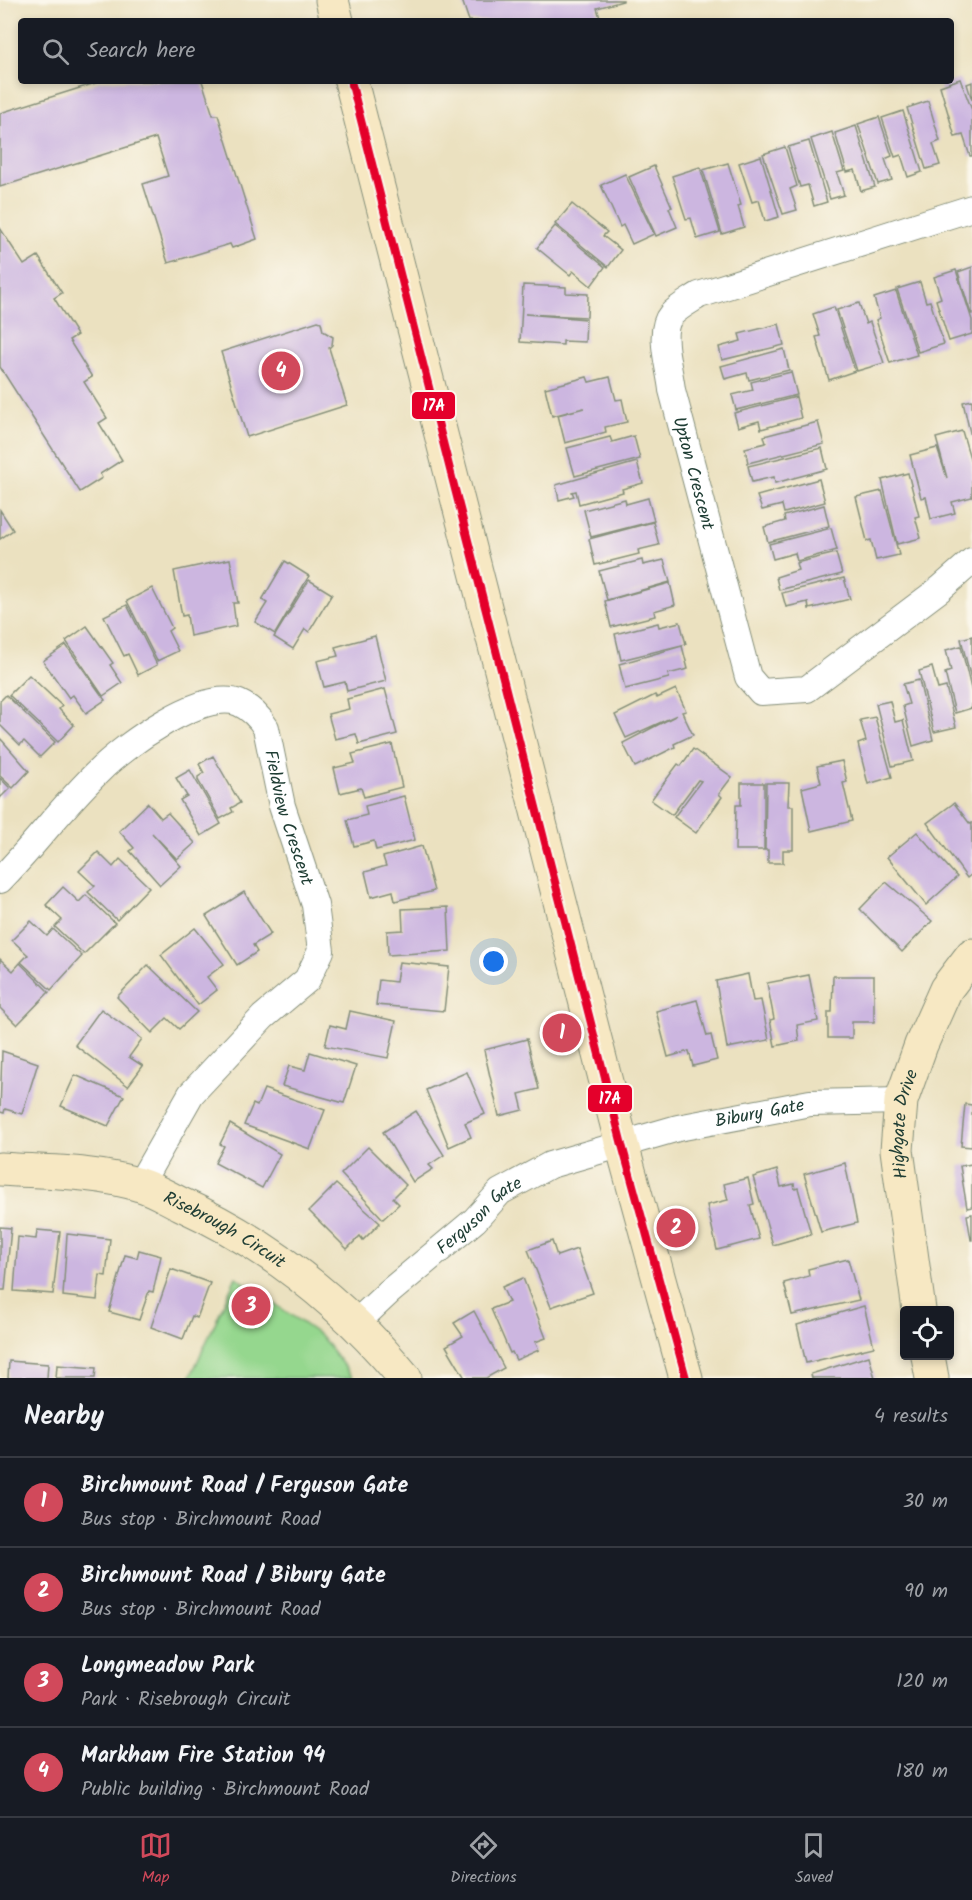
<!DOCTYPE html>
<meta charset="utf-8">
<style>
:root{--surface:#171b24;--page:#242831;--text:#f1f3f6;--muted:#9ea1a6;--line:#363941;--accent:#d1495b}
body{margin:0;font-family:Kalam,sans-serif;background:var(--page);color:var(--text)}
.controls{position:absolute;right:18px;bottom:18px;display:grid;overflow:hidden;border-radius:6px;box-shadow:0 3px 9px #0003}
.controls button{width:54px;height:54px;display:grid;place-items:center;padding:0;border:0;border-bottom:2px solid var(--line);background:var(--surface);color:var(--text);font:30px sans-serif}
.you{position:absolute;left:494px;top:962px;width:21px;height:21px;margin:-15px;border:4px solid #fff;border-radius:50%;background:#1a73e8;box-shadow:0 0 0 9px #1a73e833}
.badge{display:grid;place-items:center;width:39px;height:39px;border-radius:50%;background:var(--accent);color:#fff;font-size:20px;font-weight:700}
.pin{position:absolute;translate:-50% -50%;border:3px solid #fff;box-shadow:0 2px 6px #0006}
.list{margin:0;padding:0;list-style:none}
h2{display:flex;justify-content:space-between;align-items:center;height:78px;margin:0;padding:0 24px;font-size:26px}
h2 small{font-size:20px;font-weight:400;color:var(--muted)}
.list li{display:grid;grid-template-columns:39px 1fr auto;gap:18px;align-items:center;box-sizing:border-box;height:90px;padding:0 24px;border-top:2px solid var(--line)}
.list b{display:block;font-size:22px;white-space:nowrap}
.list p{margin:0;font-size:20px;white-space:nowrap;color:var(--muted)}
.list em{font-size:20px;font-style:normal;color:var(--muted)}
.icon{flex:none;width:33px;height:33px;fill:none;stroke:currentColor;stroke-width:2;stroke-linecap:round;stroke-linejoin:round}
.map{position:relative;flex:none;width:972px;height:1378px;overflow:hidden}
.search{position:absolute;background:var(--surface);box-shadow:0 3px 9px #0003;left:18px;right:18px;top:18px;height:66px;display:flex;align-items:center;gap:15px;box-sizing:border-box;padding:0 21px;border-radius:6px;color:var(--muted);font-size:22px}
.sheet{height:438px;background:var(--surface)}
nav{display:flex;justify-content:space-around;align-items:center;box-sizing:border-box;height:84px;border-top:2px solid var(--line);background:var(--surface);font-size:16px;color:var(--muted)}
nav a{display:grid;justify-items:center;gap:3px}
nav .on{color:var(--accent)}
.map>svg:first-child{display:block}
.green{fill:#95d78e;stroke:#5a8a61;stroke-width:1.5}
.building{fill:#ccb6e0}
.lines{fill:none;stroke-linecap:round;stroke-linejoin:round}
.street-casing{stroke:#858f7a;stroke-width:28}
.secondary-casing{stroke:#858f7a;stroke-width:35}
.street{stroke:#fff;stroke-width:26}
.secondary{stroke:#f7e8c3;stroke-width:33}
.bus-1-casing{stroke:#fbf7ec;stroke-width:12}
.bus-1{stroke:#e4002b;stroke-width:8}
.labels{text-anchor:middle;stroke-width:5;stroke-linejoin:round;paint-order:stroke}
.street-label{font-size:18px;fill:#1f3d34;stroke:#fbf7ec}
.line-badge{stroke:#fbf7ec;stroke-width:2}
.badge-label{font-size:16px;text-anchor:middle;font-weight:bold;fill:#fff}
</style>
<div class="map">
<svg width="972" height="1378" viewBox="0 0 972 1378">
<rect width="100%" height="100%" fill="#fbf7ec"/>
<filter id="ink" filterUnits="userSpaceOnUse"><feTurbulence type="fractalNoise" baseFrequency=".0167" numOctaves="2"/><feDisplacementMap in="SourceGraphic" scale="12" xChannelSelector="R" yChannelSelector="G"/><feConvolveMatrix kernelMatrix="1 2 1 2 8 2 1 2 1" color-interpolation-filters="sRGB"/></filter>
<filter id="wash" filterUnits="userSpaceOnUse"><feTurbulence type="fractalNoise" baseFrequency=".008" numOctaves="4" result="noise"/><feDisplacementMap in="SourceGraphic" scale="24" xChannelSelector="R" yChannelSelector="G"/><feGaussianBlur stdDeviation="1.35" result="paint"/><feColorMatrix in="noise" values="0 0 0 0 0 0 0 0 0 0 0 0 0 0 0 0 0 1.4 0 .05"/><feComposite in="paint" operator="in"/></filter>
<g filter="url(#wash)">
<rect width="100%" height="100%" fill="#ebe1c0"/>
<path class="green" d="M 236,1277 L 321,1336 L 353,1378 L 190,1378 Z"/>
<g id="blocks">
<g class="building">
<path d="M 462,0 L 623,0 L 623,1 L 597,8 L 601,21 L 469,21 Z"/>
<path d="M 960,79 L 972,110 L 972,156 L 970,156 L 963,135 L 955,137 L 940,86 Z"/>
<path d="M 102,81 L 202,81 L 213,115 L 218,115 L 257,239 L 232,248 L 230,244 L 168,263 L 143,184 L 168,176 L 156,138 L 0,187 L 0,113 Z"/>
<path d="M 972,82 L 972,100 L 967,84 Z"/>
<path d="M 928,101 L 940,141 L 933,144 L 940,165 L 926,169 L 907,108 Z"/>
<path d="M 903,111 L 922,172 L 908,177 L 901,155 L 895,157 L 882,118 Z"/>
<path d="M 879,117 L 892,156 L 885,159 L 892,180 L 878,184 L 858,124 Z"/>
<path d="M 856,126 L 875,187 L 861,191 L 855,170 L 847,172 L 835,133 Z"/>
<path d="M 832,132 L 844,171 L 837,173 L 844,195 L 830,199 L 811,139 Z"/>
<path d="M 809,141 L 827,202 L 814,206 L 808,185 L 800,187 L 788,147 Z"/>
<path d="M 785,147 L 797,186 L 790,189 L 797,210 L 783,214 L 763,154 Z"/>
<path d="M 761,156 L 779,217 L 765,221 L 759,200 L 752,202 L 739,163 Z"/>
<path d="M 728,163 L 741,205 L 738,206 L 744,227 L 722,234 L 703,170 Z"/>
<path d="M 654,166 L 672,207 L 669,208 L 677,227 L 656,236 L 629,177 Z"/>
<path d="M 700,167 L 720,232 L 697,239 L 691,218 L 686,219 L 672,176 Z"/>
<path d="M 625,174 L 654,234 L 632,244 L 623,225 L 620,227 L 601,185 Z"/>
<path d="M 572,204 L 607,232 L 603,236 L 621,250 L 608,267 L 555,224 Z"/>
<path d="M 555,226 L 605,267 L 591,286 L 573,271 L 570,275 L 537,248 Z"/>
<path d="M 0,228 L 24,265 L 38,256 L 62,293 L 54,298 L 77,335 L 69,340 L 92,377 L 84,382 L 107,418 L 99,423 L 122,460 L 100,474 L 102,478 L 80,492 L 0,367 Z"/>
<path d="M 972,267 L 972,314 L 971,314 L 958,272 Z"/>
<path d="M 956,270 L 972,320 L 972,334 L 949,341 L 936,300 L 941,298 L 934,277 Z"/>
<path d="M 920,282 L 926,302 L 930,301 L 944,344 L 918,352 L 897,289 Z"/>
<path d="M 523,285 L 566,287 L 566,293 L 588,294 L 587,317 L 525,314 L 586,319 L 585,342 L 563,341 L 563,345 L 520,342 Z"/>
<path d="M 896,291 L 917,355 L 890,363 L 876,320 L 880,318 L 874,298 Z"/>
<path d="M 859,303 L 866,324 L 870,322 L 884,363 L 857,371 L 837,310 Z"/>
<path d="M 834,307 L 855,371 L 829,380 L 816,337 L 820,336 L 813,314 Z"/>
<path d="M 318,321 L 321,322 L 323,331 L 333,337 L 332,345 L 329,348 L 347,405 L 247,437 L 221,352 Z"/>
<path d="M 779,324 L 784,345 L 722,360 L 719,347 L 741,341 L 739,334 Z"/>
<path d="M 784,349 L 789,370 L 749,380 L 747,373 L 725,379 L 721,366 Z"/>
<path d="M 791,372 L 797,395 L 736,410 L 732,395 L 753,390 L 751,382 Z"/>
<path d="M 587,377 L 589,382 L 610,377 L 616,400 L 622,399 L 627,422 L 605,427 L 606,432 L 565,443 L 558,415 L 584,408 L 552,416 L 545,388 Z"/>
<path d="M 796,397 L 801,418 L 761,429 L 759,421 L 738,427 L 734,413 Z"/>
<path d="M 972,400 L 972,437 L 971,437 L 963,402 Z"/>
<path d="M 818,422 L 824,444 L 748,463 L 745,448 L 766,443 L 764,436 Z"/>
<path d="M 962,431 L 972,465 L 972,497 L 952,502 L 955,513 L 931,519 L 926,497 L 921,498 L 910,455 L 937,448 L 947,478 L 936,438 Z"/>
<path d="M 634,436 L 640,459 L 575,476 L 567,448 L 610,437 L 612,442 Z"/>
<path d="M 822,448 L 827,469 L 775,483 L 774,477 L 752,482 L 748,466 Z"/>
<path d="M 637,462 L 643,483 L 622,489 L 623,492 L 579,504 L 576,491 L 572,492 L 574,496 L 559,500 L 556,485 Z"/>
<path d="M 908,473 L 919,516 L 915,517 L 921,538 L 897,544 L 882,480 Z"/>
<path d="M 819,479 L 825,502 L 784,513 L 782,505 L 762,510 L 757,496 Z"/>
<path d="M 882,491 L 899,555 L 876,560 L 871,540 L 867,541 L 856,497 Z"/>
<path d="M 648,498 L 654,521 L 591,537 L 584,510 L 625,499 L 626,504 Z"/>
<path d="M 824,505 L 829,526 L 768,542 L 764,527 L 785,521 L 784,516 Z"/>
<path d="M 0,510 L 13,530 L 0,539 Z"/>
<path d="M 653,522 L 659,545 L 638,550 L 639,554 L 595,565 L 589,539 Z"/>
<path d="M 831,528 L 837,550 L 797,561 L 795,553 L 773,559 L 769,544 Z"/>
<path d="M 836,553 L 842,574 L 779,590 L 776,577 L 798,570 L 796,563 Z"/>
<path d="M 230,559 L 238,603 L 233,603 L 236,626 L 190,636 L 187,615 L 182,616 L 174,571 Z"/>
<path d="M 642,560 L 643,565 L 664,560 L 670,582 L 607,600 L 599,571 Z"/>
<path d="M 285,561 L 309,576 L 275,634 L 255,622 L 267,603 L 262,600 Z"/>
<path d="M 844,578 L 850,599 L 809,609 L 808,602 L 786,607 L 782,593 Z"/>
<path d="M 309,580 L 332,594 L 309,632 L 305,629 L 293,649 L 274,637 Z"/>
<path d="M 670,583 L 675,605 L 654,611 L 655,616 L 611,627 L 605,601 Z"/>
<path d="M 152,588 L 172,628 L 168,631 L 178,651 L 157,661 L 127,601 Z"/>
<path d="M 127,605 L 157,665 L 138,675 L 128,654 L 124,656 L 104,616 Z"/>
<path d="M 680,622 L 686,644 L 621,660 L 615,634 L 658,623 L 659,627 Z"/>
<path d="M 87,626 L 113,663 L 110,665 L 122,683 L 103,696 L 66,641 Z"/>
<path d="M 375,636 L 386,681 L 347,691 L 345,682 L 324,687 L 317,661 L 338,656 L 335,647 Z"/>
<path d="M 972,636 L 972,679 L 971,679 L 961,639 Z"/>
<path d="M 66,645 L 105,700 L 86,713 L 73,695 L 69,698 L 43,661 Z"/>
<path d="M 682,646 L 688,669 L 668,674 L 669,678 L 625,689 L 619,664 Z"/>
<path d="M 961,646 L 972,693 L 972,708 L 955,713 L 945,673 L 951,671 L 946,650 Z"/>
<path d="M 932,667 L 938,689 L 946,687 L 956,727 L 934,732 L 919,671 Z"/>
<path d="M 29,675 L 62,706 L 59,709 L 74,725 L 58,742 L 9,695 Z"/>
<path d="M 919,680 L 933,740 L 913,746 L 903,706 L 909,704 L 903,684 Z"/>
<path d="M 385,689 L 397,734 L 359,744 L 356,734 L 335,739 L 328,714 L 349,709 L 347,699 Z"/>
<path d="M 676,689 L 686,711 L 682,712 L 693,735 L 674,744 L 675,747 L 635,767 L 623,743 L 677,715 L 626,738 L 615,715 L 655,695 L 657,698 Z"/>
<path d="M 6,695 L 55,742 L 40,757 L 24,741 L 20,745 L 0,725 L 0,701 Z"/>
<path d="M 890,701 L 895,722 L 903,720 L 913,761 L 892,766 L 876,704 Z"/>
<path d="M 875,717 L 892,777 L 868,784 L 858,744 L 866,741 L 860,720 Z"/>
<path d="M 0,738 L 29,771 L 13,788 L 0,776 Z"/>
<path d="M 392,744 L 402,787 L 364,797 L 361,788 L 340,793 L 334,768 L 355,763 L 352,754 Z"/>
<path d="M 693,749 L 732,777 L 719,794 L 722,797 L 696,833 L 674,817 L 701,781 L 698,780 L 672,815 L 651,800 L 678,764 L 681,766 Z"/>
<path d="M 213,756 L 240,803 L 231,808 L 233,812 L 220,819 L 198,780 L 198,777 L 204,773 L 199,764 Z"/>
<path d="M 842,761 L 847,782 L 843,783 L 852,821 L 811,831 L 802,788 L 821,783 L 817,766 Z"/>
<path d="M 190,770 L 221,824 L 201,836 L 180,800 L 187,796 L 176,778 Z"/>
<path d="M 0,778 L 10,788 L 0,798 Z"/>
<path d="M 741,783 L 764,783 L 764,850 L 735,850 L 736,805 L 741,805 Z"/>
<path d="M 766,783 L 789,783 L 788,806 L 793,806 L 793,850 L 783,850 L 783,863 L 768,863 L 768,850 L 765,850 Z"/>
<path d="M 404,796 L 415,840 L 376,850 L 374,841 L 354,846 L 347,820 L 367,815 L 365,806 Z"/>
<path d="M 148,803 L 161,818 L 168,813 L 195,843 L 177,859 L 152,833 L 181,866 L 160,885 L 130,851 L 134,848 L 119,831 Z"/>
<path d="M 954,803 L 970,824 L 972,823 L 972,874 L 967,878 L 927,823 Z"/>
<path d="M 917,832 L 957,877 L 926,905 L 887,857 Z"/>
<path d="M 422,846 L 434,891 L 395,901 L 393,891 L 371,897 L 365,872 L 386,866 L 383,857 Z"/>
<path d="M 98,852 L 113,867 L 120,859 L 149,887 L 117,920 L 88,892 L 95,886 L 79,871 Z"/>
<path d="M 886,882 L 932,921 L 902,952 L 860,909 Z"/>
<path d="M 63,887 L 79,902 L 86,895 L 115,923 L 84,954 L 55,927 L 62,920 L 46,905 Z"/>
<path d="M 244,892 L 271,934 L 253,945 L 257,952 L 237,965 L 206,916 Z"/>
<path d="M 448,907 L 450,951 L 388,955 L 387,931 L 403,930 L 402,909 Z"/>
<path d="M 31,921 L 47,936 L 53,929 L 82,956 L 51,990 L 21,962 L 28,955 L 12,940 Z"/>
<path d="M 195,928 L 224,964 L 207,977 L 217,990 L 198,1005 L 161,955 Z"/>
<path d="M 0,959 L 13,971 L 20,963 L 49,992 L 17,1025 L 0,1008 Z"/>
<path d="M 399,962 L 449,967 L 444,1011 L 376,1005 L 379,980 L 396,982 Z"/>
<path d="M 148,965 L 197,1012 L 179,1029 L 167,1018 L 152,1033 L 117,997 Z"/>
<path d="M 748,974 L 753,1001 L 761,1000 L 769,1040 L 727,1048 L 716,981 Z"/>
<path d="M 809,975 L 818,1021 L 797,1025 L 799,1041 L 775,1046 L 770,1020 L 774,1019 L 767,983 Z"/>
<path d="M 833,976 L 874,976 L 874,1022 L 852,1022 L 852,1038 L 828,1038 L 828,1012 L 832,1012 Z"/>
<path d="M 697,1000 L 707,1036 L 711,1035 L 717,1060 L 693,1066 L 689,1051 L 668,1057 L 656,1011 Z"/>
<path d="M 101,1009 L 142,1039 L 129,1057 L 143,1066 L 128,1086 L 75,1045 Z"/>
<path d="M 350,1011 L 396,1021 L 388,1058 L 325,1046 L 330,1025 L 346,1029 Z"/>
<path d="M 527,1039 L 539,1089 L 519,1094 L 523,1110 L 499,1116 L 484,1050 Z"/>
<path d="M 2,1051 L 38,1063 L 22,1114 L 5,1109 L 4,1113 L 0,1112 Z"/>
<path d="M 310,1052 L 356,1066 L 344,1103 L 282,1086 L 289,1066 L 305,1070 Z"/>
<path d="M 467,1072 L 485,1114 L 465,1123 L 471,1137 L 449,1147 L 426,1090 Z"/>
<path d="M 75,1075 L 124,1096 L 108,1126 L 61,1106 Z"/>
<path d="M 264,1089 L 325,1110 L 310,1149 L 244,1125 L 253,1104 L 257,1106 Z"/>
<path d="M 965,1104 L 972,1105 L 972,1147 L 961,1146 Z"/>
<path d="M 416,1111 L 444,1155 L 429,1165 L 433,1169 L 413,1182 L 383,1132 Z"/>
<path d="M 230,1124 L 280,1154 L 262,1188 L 215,1163 L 224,1146 L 220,1144 Z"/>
<path d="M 368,1147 L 406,1185 L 393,1198 L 399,1204 L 383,1219 L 341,1174 Z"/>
<path d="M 845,1163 L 857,1223 L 821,1232 L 804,1174 Z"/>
<path d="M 972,1164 L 972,1207 L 967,1208 L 960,1166 Z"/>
<path d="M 777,1170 L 781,1187 L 794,1184 L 795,1189 L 798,1188 L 811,1234 L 773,1245 L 753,1177 Z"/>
<path d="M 748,1178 L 754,1204 L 750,1205 L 759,1239 L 717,1250 L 707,1205 L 728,1200 L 724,1184 Z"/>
<path d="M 336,1184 L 380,1223 L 363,1240 L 360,1236 L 347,1249 L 309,1211 Z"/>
<path d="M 972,1214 L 972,1240 L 971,1240 L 967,1215 Z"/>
<path d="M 0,1227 L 11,1228 L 5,1290 L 0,1290 Z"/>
<path d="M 37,1230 L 60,1232 L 53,1294 L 14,1291 L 18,1237 L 36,1239 Z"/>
<path d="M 67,1234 L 110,1239 L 106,1276 L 100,1275 L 97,1300 L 63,1296 Z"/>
<path d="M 552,1241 L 557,1256 L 577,1249 L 593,1293 L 551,1307 L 528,1250 Z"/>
<path d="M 139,1250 L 161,1256 L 153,1292 L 149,1291 L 139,1320 L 109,1312 L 125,1255 L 137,1258 Z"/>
<path d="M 848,1259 L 859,1300 L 792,1315 L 784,1283 L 809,1276 L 808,1269 Z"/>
<path d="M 171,1269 L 210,1283 L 197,1318 L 192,1316 L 183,1339 L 151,1327 Z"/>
<path d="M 523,1278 L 546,1338 L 535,1342 L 539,1350 L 516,1360 L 512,1352 L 510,1353 L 491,1309 L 509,1302 L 502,1287 Z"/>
<path d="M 864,1306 L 874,1347 L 806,1363 L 797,1325 Z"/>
<path d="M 474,1311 L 504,1368 L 486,1378 L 465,1378 L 446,1346 L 463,1336 L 454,1323 Z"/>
<path d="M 869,1356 L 875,1378 L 812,1378 L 811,1374 Z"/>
<path d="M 9,1361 L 48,1364 L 47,1378 L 8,1378 Z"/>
<path d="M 57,1365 L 96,1368 L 95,1378 L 56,1378 Z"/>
</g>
</g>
</g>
<g filter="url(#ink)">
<use href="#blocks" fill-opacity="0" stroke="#858f7a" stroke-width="1.5"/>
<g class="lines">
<defs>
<g id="street">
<path id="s1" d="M 972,208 L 699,295 C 690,301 678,307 671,315 C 657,331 670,369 672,390 L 748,677 L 761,692 L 807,689 L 940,589 L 972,561"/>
<path id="s2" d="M 0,880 C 35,845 63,805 99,771 C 124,746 203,688 239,703 C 250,708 260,718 266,728 L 282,806 L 315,905 L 321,951 L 307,980 L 263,1017 L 191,1094 L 140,1184"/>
<path id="s3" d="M 356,1323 L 389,1292 L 475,1220 L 500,1192 L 550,1165 L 678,1128 L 810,1103 L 901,1101"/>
</g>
<g id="secondary">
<path d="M 332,0 L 337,21"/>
<path d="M 351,81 L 622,1145 L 686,1378"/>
<path id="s4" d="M 0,1169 C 45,1172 96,1171 140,1185 C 154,1189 168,1198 181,1204 C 268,1244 344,1304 405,1378"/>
<path id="s5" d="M 919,1310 L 897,1150 L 901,1101 L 921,1045 L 946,989 L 972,955"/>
<path d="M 928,1356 L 932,1378"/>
</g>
</defs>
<use href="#street" class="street-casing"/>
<use href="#secondary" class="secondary-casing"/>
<use href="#street" class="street"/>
<use href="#secondary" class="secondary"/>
<defs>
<path id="bus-1" d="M 351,81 L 622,1145 L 686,1378"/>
</defs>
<use href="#bus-1" class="bus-1-casing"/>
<use href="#bus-1" class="bus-1"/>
</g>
</g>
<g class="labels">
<g class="street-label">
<text dy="6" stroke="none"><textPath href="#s1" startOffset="484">Upton Crescent</textPath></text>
<text dy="6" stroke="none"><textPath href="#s2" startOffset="438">Fieldview Crescent</textPath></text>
<text dy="6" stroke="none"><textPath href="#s3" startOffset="468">Bibury Gate</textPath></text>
<text dy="6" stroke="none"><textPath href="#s5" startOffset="188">Highgate Drive</textPath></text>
<text dy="6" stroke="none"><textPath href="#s3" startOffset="164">Ferguson Gate</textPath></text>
<text dy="6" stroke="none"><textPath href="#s4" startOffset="237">Risebrough Circuit</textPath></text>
</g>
</g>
<g class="line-badge">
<rect x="411" y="391" width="45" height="29" rx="6" fill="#e4002b"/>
<rect x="587" y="1084" width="46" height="29" rx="6" fill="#e4002b"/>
</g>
<g class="badge-label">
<text x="434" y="411">17A</text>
<text x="610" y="1104">17A</text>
</g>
</svg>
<div class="controls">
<button><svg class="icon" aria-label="locate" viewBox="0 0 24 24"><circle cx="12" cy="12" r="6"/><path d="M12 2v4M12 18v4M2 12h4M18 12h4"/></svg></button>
</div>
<div class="you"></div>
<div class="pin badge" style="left:562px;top:1033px">1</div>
<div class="pin badge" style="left:676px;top:1228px">2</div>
<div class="pin badge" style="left:251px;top:1306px">3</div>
<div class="pin badge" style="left:281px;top:371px">4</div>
<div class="search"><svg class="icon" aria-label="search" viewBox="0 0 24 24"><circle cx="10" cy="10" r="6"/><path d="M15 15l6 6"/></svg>Search here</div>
</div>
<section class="sheet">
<h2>Nearby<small>4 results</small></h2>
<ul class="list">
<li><span class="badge">1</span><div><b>Birchmount Road / Ferguson Gate</b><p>Bus stop · Birchmount Road</p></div><em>30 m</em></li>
<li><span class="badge">2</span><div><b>Birchmount Road / Bibury Gate</b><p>Bus stop · Birchmount Road</p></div><em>90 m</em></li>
<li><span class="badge">3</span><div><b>Longmeadow Park</b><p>Park · Risebrough Circuit</p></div><em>120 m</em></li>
<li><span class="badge">4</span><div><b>Markham Fire Station 94</b><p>Public building · Birchmount Road</p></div><em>180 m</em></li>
</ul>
</section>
<nav>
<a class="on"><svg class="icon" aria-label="map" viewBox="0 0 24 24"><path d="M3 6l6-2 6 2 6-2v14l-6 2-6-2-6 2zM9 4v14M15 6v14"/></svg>Map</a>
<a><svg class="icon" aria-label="directions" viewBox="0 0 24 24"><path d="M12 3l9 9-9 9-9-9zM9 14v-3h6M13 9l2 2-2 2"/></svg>Directions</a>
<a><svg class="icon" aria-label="saved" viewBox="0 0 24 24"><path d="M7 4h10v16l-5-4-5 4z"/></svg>Saved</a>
</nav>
